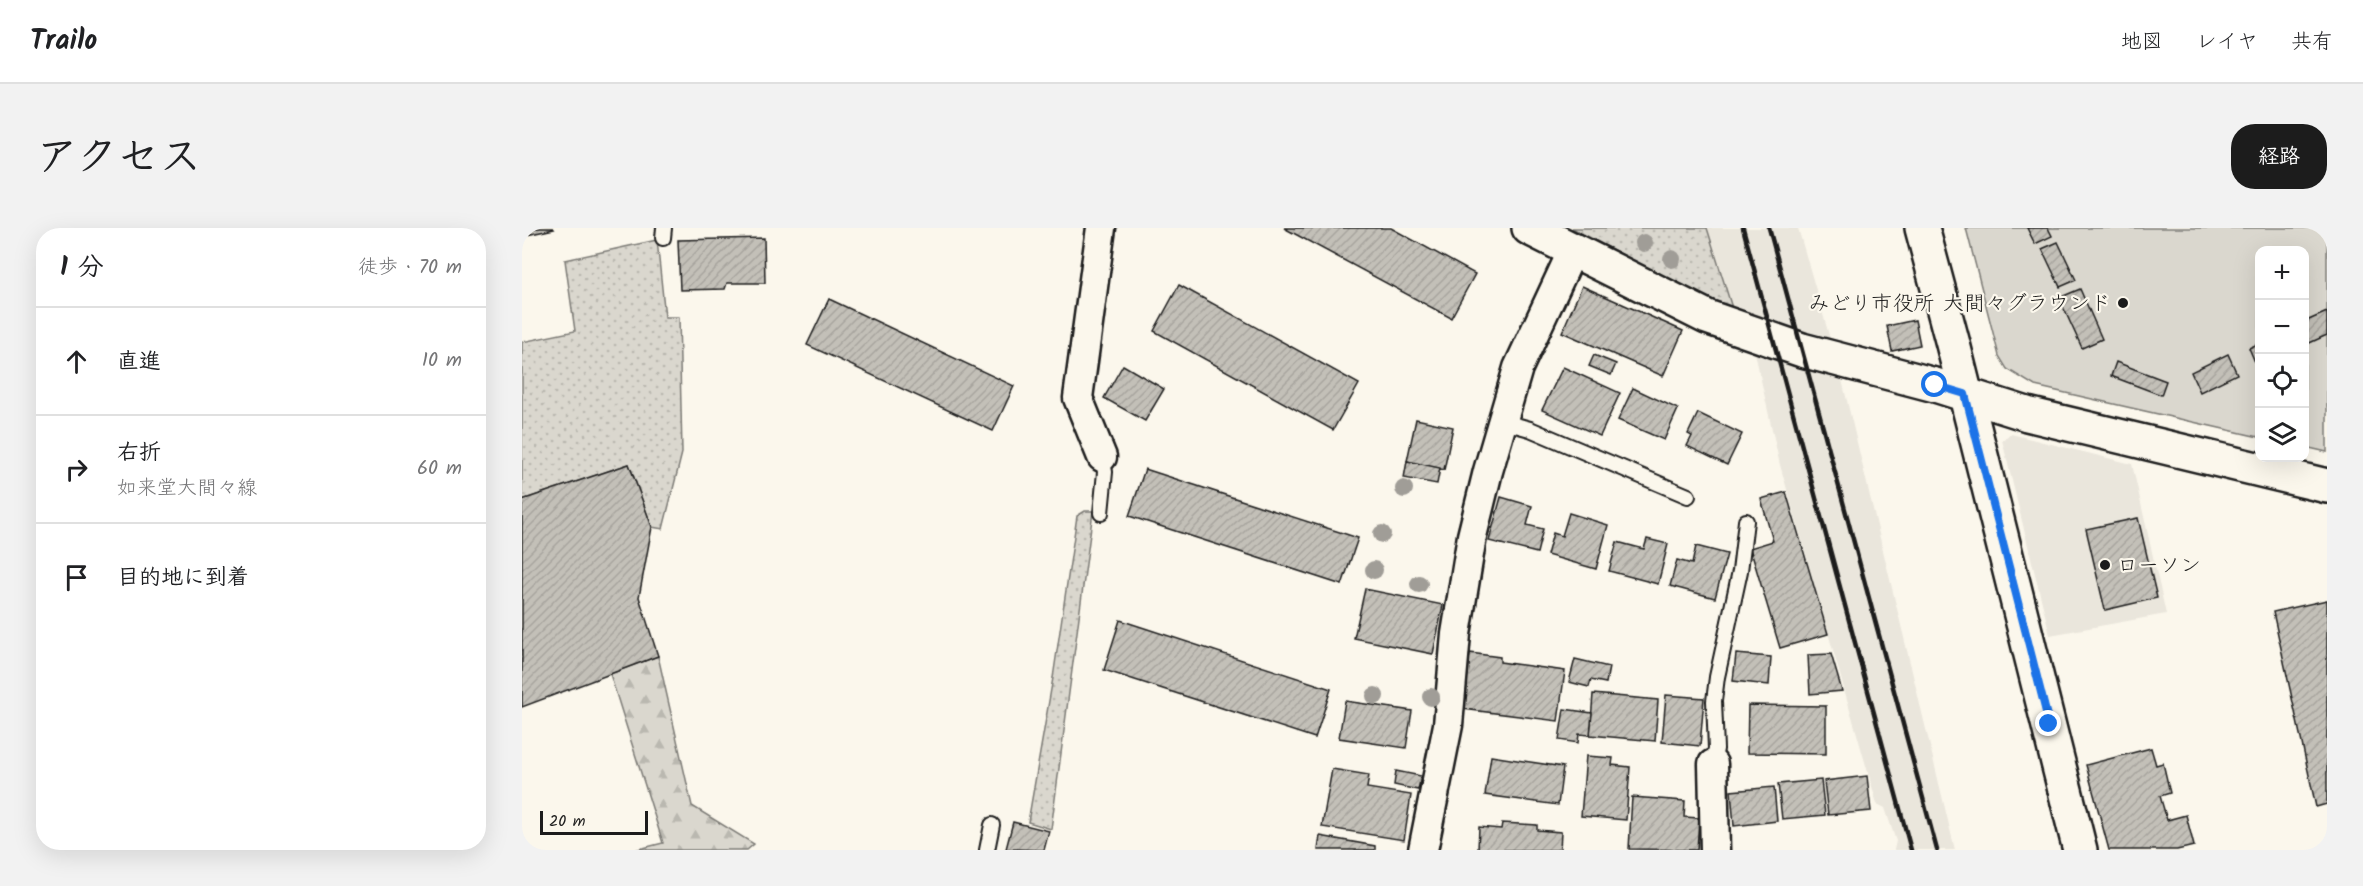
<!DOCTYPE html>
<html lang="ja">
<meta charset="utf-8">
<style>
:root{--surface:#fff;--page:#f2f2f2;--text:#202124;--muted:#757577;--line:#e0e0e0;--accent:#1c1c1c}
body{margin:0;font-family:Kalam,"Klee One",sans-serif;background:var(--page);color:var(--text)}
.controls{position:absolute;right:18px;top:18px;display:grid;overflow:hidden;border-radius:12px;box-shadow:0 6px 24px #0002}
.controls button{width:54px;height:54px;display:grid;place-items:center;padding:0;border:0;border-bottom:2px solid var(--line);background:var(--surface);color:var(--text);font:30px sans-serif}
.scale{position:absolute;left:18px;bottom:15px;width:108px;box-sizing:border-box;padding-left:6px;border:3px solid #1c1c1c;border-top:0;font-size:16px;line-height:21px;white-space:nowrap;color:#1c1c1c;-webkit-text-stroke:4px #fbf7ec;paint-order:stroke}
.stop{position:absolute;width:18px;height:18px;margin:-14px;border:4px solid #1a73e8;border-radius:50%;background:#fff}
.stop.end{background:#1a73e8;border-color:#fff;box-shadow:0 2px 6px #0008}
.list{margin:0;padding:0;list-style:none}
h2{display:flex;justify-content:space-between;align-items:center;height:78px;margin:0;padding:0 24px;font-size:26px}
h2 small{font-size:20px;font-weight:400;color:var(--muted)}
.list li{display:grid;grid-template-columns:39px 1fr auto;gap:18px;align-items:center;box-sizing:border-box;height:108px;padding:0 24px;border-top:2px solid var(--line)}
.list b{display:block;font-size:22px;white-space:nowrap}
.list p{margin:0;font-size:20px;white-space:nowrap;color:var(--muted)}
.list em{font-size:20px;font-style:normal;color:var(--muted)}
.icon{flex:none;width:33px;height:33px;fill:none;stroke:currentColor;stroke-width:2;stroke-linecap:round;stroke-linejoin:round}
.map{position:relative;flex:none;width:1805px;height:622px;overflow:hidden;border-radius:24px}
header{display:flex;align-items:center;gap:36px;box-sizing:border-box;height:84px;padding:0 30px;background:var(--surface);border-bottom:2px solid var(--line)}
header strong{font-size:28px}
nav{display:flex;gap:33px;margin-inline-start:auto;font-size:21px}
.intro{display:flex;align-items:center;justify-content:space-between;box-sizing:border-box;height:144px;padding:0 36px}
h1{margin:0;font-size:42px}
.button{padding:15px 27px;border-radius:24px;background:var(--accent);color:#fff;font-size:21px;font-weight:700}
main{display:flex;gap:36px;padding:0 36px}
aside{flex:1;background:var(--surface);border-radius:24px;box-shadow:0 6px 24px #0002}
.map>svg:first-child{display:block}
.built{fill:#eae6dc}
.grass{fill:url(#grass-dots);stroke:#7b7a75;stroke-width:1.5}
.forest{fill:url(#forest-firs);stroke:#7b7a75;stroke-width:1.5}
.pitch{fill:#dad7ce;stroke:#7b7a75;stroke-width:1.5}
.building{fill:url(#building-hatch);stroke:#1c1c1c;stroke-width:1.5}
.lines{fill:none;stroke-linecap:round;stroke-linejoin:round}
.lane-casing{stroke:#1c1c1c;stroke-width:18}
.street-casing{stroke:#1c1c1c;stroke-width:33}
.secondary-casing{stroke:#1c1c1c;stroke-width:38}
.lane{stroke:#fbf7ec;stroke-width:14}
.street{stroke:#fbf7ec;stroke-width:28}
.secondary{stroke:#fbf7ec;stroke-width:33}
.rail{stroke:#1c1c1c;stroke-width:4.5}
.tree{fill:#a09d97}
.route{stroke:#1a73e8;stroke-width:8}
.poi-dot{fill:#1c1c1c;stroke:#fbf7ec;stroke-width:2}
.labels{text-anchor:middle;stroke-width:4.5;stroke-linejoin:round;paint-order:stroke}
.poi-label{font-size:21px;fill:#1c1c1c;stroke:#fbf7ec;text-anchor:end}
</style>
<header>
<strong>Trailo</strong>
<nav><a>地図</a><a>レイヤ</a><a>共有</a></nav>
</header>
<div class="intro"><h1>アクセス</h1><a class="button">経路</a></div>
<main>
<aside>
<h2>1 分<small>徒歩 · 70 m</small></h2>
<ul class="list">
<li><svg class="icon" aria-label="ahead" viewBox="0 0 24 24"><path d="M12 20V5M6 11l6-6 6 6"/></svg><div><b>直進</b></div><em>10 m</em></li>
<li><svg class="icon" aria-label="right" viewBox="0 0 24 24"><path d="M7 20v-9h11M14 6l5 5-5 5"/></svg><div><b>右折</b><p>如来堂大間々線</p></div><em>60 m</em></li>
<li><svg class="icon" aria-label="arrive" viewBox="0 0 24 24"><path d="M6 21V4h12l-3 4 3 4H6"/></svg><div><b>目的地に到着</b></div></li>
</ul>
</aside>
<div class="map">
<svg width="1805" height="622" viewBox="0 0 1805 622">
<defs>
<pattern id="grass-dots" width="8" height="8" patternUnits="userSpaceOnUse" patternTransform="scale(1.5)"><rect width="8" height="8" fill="#dad7ce"/><path d="M2 2h.1M6 6h.1" fill="none" stroke="#bab8b0" stroke-width="1.8" stroke-linecap="round"/></pattern>
<pattern id="forest-firs" width="22" height="20" patternUnits="userSpaceOnUse" patternTransform="scale(1.5)"><rect width="22" height="20" fill="#dad7ce"/><path d="M5 1l3.5 6h-7zM16 11l3.5 6h-7z" fill="#bab8b0"/></pattern>
<pattern id="building-hatch" width="6" height="6" patternUnits="userSpaceOnUse" patternTransform="scale(1.5)"><rect width="6" height="6" fill="#c3c0b8"/><path d="M-1 1l2-2M0 6l6-6M5 7l2-2" fill="none" stroke="#a7a49e"/></pattern>
</defs>
<rect width="100%" height="100%" fill="#fbf7ec"/>
<filter id="ink" filterUnits="userSpaceOnUse"><feTurbulence type="fractalNoise" baseFrequency=".0167" numOctaves="2"/><feDisplacementMap in="SourceGraphic" scale="12" xChannelSelector="R" yChannelSelector="G"/><feConvolveMatrix kernelMatrix="1 2 1 2 8 2 1 2 1" color-interpolation-filters="sRGB"/></filter>
<g filter="url(#ink)">
<g class="built">
<path d="M 1185,0 L 1276,0 L 1309,114 L 1210,80 Z"/>
<path d="M 1233,125 L 1320,152 L 1433,622 L 1372,622 L 1374,613 L 1363,580 L 1355,576 L 1258,237 Z"/>
<path d="M 1489,206 L 1610,236 L 1644,386 L 1528,407 L 1480,212 Z"/>
</g>
<g class="grass">
<path d="M 1050,0 L 1185,0 L 1210,80 L 1165,61 Z"/>
<path d="M 135,12 L 143,89 L 157,89 L 160,225 L 141,301 L 130,299 L 107,236 L 0,272 L 0,114 L 53,103 L 43,32 Z"/>
<path d="M 563,283 L 571,283 L 529,601 L 506,594 L 531,450 L 555,288 Z"/>
</g>
<path class="forest" d="M 136,428 L 170,578 L 232,616 L 225,622 L 113,622 L 141,615 L 88,446 Z"/>
<path class="pitch" d="M 1444,0 L 1805,0 L 1805,224 L 1783,219 L 1782,22 L 1738,22 L 1737,209 L 1513,158 L 1485,141 L 1477,128 Z"/>
<g class="building">
<path d="M 0,0 L 31,0 L 32,1 L 0,8 Z"/>
<path d="M 762,0 L 869,0 L 953,46 L 929,90 Z"/>
<path d="M 1505,0 L 1526,0 L 1530,8 L 1513,16 Z"/>
<path d="M 242,10 L 243,55 L 205,55 L 203,61 L 158,62 L 156,12 Z"/>
<path d="M 1536,14 L 1554,52 L 1538,59 L 1520,21 Z"/>
<path d="M 657,57 L 837,156 L 811,202 L 632,103 Z"/>
<path d="M 1060,58 L 1161,103 L 1141,148 L 1040,104 Z"/>
<path d="M 1558,61 L 1580,111 L 1560,120 L 1537,70 Z"/>
<path d="M 307,71 L 492,158 L 471,203 L 285,117 Z"/>
<path d="M 1805,84 L 1805,107 L 1783,117 L 1782,94 Z"/>
<path d="M 1393,92 L 1398,117 L 1370,123 L 1365,98 Z"/>
<path d="M 1738,115 L 1738,132 L 1733,134 L 1727,120 Z"/>
<path d="M 1706,126 L 1715,146 L 1678,164 L 1669,144 Z"/>
<path d="M 1072,127 L 1094,136 L 1089,147 L 1067,138 Z"/>
<path d="M 1594,134 L 1644,153 L 1639,167 L 1589,148 Z"/>
<path d="M 601,137 L 642,161 L 623,193 L 582,170 Z"/>
<path d="M 1041,139 L 1098,165 L 1078,208 L 1020,182 Z"/>
<path d="M 1111,160 L 1156,181 L 1142,212 L 1096,192 Z"/>
<path d="M 1176,185 L 1220,206 L 1205,237 L 1165,218 L 1170,208 L 1166,206 Z"/>
<path d="M 894,191 L 931,199 L 922,242 L 885,233 Z"/>
<path d="M 885,233 L 918,240 L 915,256 L 882,250 Z"/>
<path d="M 107,236 L 130,299 L 117,369 L 136,428 L 0,479 L 0,272 Z"/>
<path d="M 623,241 L 836,310 L 820,357 L 607,288 Z"/>
<path d="M 1264,264 L 1306,406 L 1258,420 L 1228,320 L 1251,313 L 1239,271 Z"/>
<path d="M 979,269 L 1010,278 L 1005,297 L 1021,301 L 1015,325 L 967,313 Z"/>
<path d="M 1047,285 L 1086,297 L 1074,341 L 1025,327 L 1031,305 L 1040,308 Z"/>
<path d="M 1616,290 L 1635,370 L 1583,382 L 1564,301 Z"/>
<path d="M 1125,311 L 1146,316 L 1136,356 L 1087,343 L 1095,314 L 1122,321 Z"/>
<path d="M 1174,318 L 1205,326 L 1193,370 L 1148,358 L 1155,332 L 1170,336 Z"/>
<path d="M 843,361 L 921,377 L 911,426 L 832,410 Z"/>
<path d="M 1805,372 L 1805,576 L 1794,579 L 1751,384 Z"/>
<path d="M 598,392 L 809,461 L 793,510 L 582,442 Z"/>
<path d="M 948,425 L 978,429 L 978,434 L 1043,443 L 1036,493 L 941,481 Z"/>
<path d="M 1214,426 L 1249,429 L 1247,457 L 1211,453 Z"/>
<path d="M 1309,426 L 1320,463 L 1288,466 L 1286,427 Z"/>
<path d="M 1053,431 L 1087,439 L 1084,455 L 1069,452 L 1067,459 L 1047,454 Z"/>
<path d="M 1071,466 L 1136,472 L 1133,513 L 1068,507 Z"/>
<path d="M 1144,467 L 1182,470 L 1178,518 L 1140,514 Z"/>
<path d="M 823,473 L 890,483 L 884,520 L 817,510 Z"/>
<path d="M 1226,477 L 1304,478 L 1304,526 L 1225,525 Z"/>
<path d="M 1042,481 L 1070,485 L 1068,507 L 1057,506 L 1056,515 L 1037,512 Z"/>
<path d="M 1629,520 L 1634,537 L 1641,535 L 1648,565 L 1638,568 L 1645,592 L 1664,587 L 1672,618 L 1655,622 L 1587,622 L 1564,537 Z"/>
<path d="M 969,528 L 1041,539 L 1036,577 L 963,567 Z"/>
<path d="M 1064,528 L 1091,530 L 1090,537 L 1108,539 L 1104,592 L 1059,588 Z"/>
<path d="M 810,541 L 847,547 L 845,560 L 889,567 L 882,612 L 800,599 Z"/>
<path d="M 874,543 L 899,548 L 896,562 L 872,557 Z"/>
<path d="M 1345,548 L 1349,583 L 1306,587 L 1302,553 Z"/>
<path d="M 1299,552 L 1303,587 L 1260,591 L 1256,556 Z"/>
<path d="M 1252,559 L 1255,593 L 1212,598 L 1209,563 Z"/>
<path d="M 1110,569 L 1163,573 L 1162,589 L 1177,590 L 1175,622 L 1107,621 Z"/>
<path d="M 491,594 L 527,603 L 522,622 L 484,621 Z"/>
<path d="M 980,595 L 1015,597 L 1015,602 L 1039,604 L 1038,622 L 956,622 L 957,599 L 979,601 Z"/>
<path d="M 798,608 L 853,618 L 853,622 L 796,622 Z"/>
</g>
<g class="lines">
<defs>
<g id="lane">
<path d="M 141,10 L 142,0"/>
<path d="M 979,193 L 1008,201 L 1166,268"/>
<path d="M 579,285 L 583,244 L 580,229"/>
<path d="M 1191,536 L 1194,521 L 1192,473 L 1195,449 L 1218,343 L 1224,293"/>
<path d="M 465,622 L 470,597"/>
</g>
<g id="street">
<path d="M 579,0 L 556,170 L 580,229"/>
<path d="M 1191,536 L 1193,622"/>
<path d="M 901,622 L 926,497 L 934,406 L 950,308 L 966,243 L 996,140 L 1051,22"/>
</g>
<g id="secondary">
<path d="M 1007,0 L 1185,89 L 1280,122 L 1413,157 L 1505,186 L 1805,258"/>
<path d="M 1400,0 L 1431,116 L 1558,622"/>
</g>
</defs>
<use href="#lane" class="lane-casing"/>
<use href="#street" class="street-casing"/>
<use href="#secondary" class="secondary-casing"/>
<use href="#lane" class="lane"/>
<use href="#street" class="street"/>
<use href="#secondary" class="secondary"/>
<g class="rail">
<path d="M 1221,0 L 1389,622"/>
<path d="M 1247,0 L 1415,622"/>
</g>
</g>
<g class="tree">
<circle cx="1122" cy="15" r="9"/>
<circle cx="1150" cy="31" r="9"/>
<circle cx="882" cy="261" r="9"/>
<circle cx="860" cy="306" r="9"/>
<circle cx="852" cy="342" r="9"/>
<circle cx="897" cy="356" r="9"/>
<circle cx="853" cy="468" r="9"/>
<circle cx="909" cy="469" r="9"/>
</g>
</g>
<g class="lines" filter="url(#ink)">
<path class="route" d="M 1413,157 L 1443,166 L 1527,496"/>
</g>
<g class="poi-dot">
<circle cx="1601" cy="75" r="6"/>
<circle cx="1583" cy="337" r="6"/>
</g>
<g class="labels">
<g class="poi-label">
<text x="1589" y="82">みどり市役所 大間々グラウンド</text>
<text x="1595" y="344" text-anchor="start">ローソン</text>
</g>
</g>
</svg>
<div class="controls">
<button>+</button>
<button>−</button>
<button><svg class="icon" aria-label="locate" viewBox="0 0 24 24"><circle cx="12" cy="12" r="6"/><path d="M12 2v4M12 18v4M2 12h4M18 12h4"/></svg></button>
<button><svg class="icon" aria-label="layers" viewBox="0 0 24 24"><path d="M12 4l9 5-9 5-9-5zM3 14l9 5 9-5"/></svg></button>
</div>
<div class="scale">20 m</div>
<div class="stop" style="left:1413px;top:157px"></div>
<div class="stop end" style="left:1527px;top:496px"></div>
</div>
</main>
